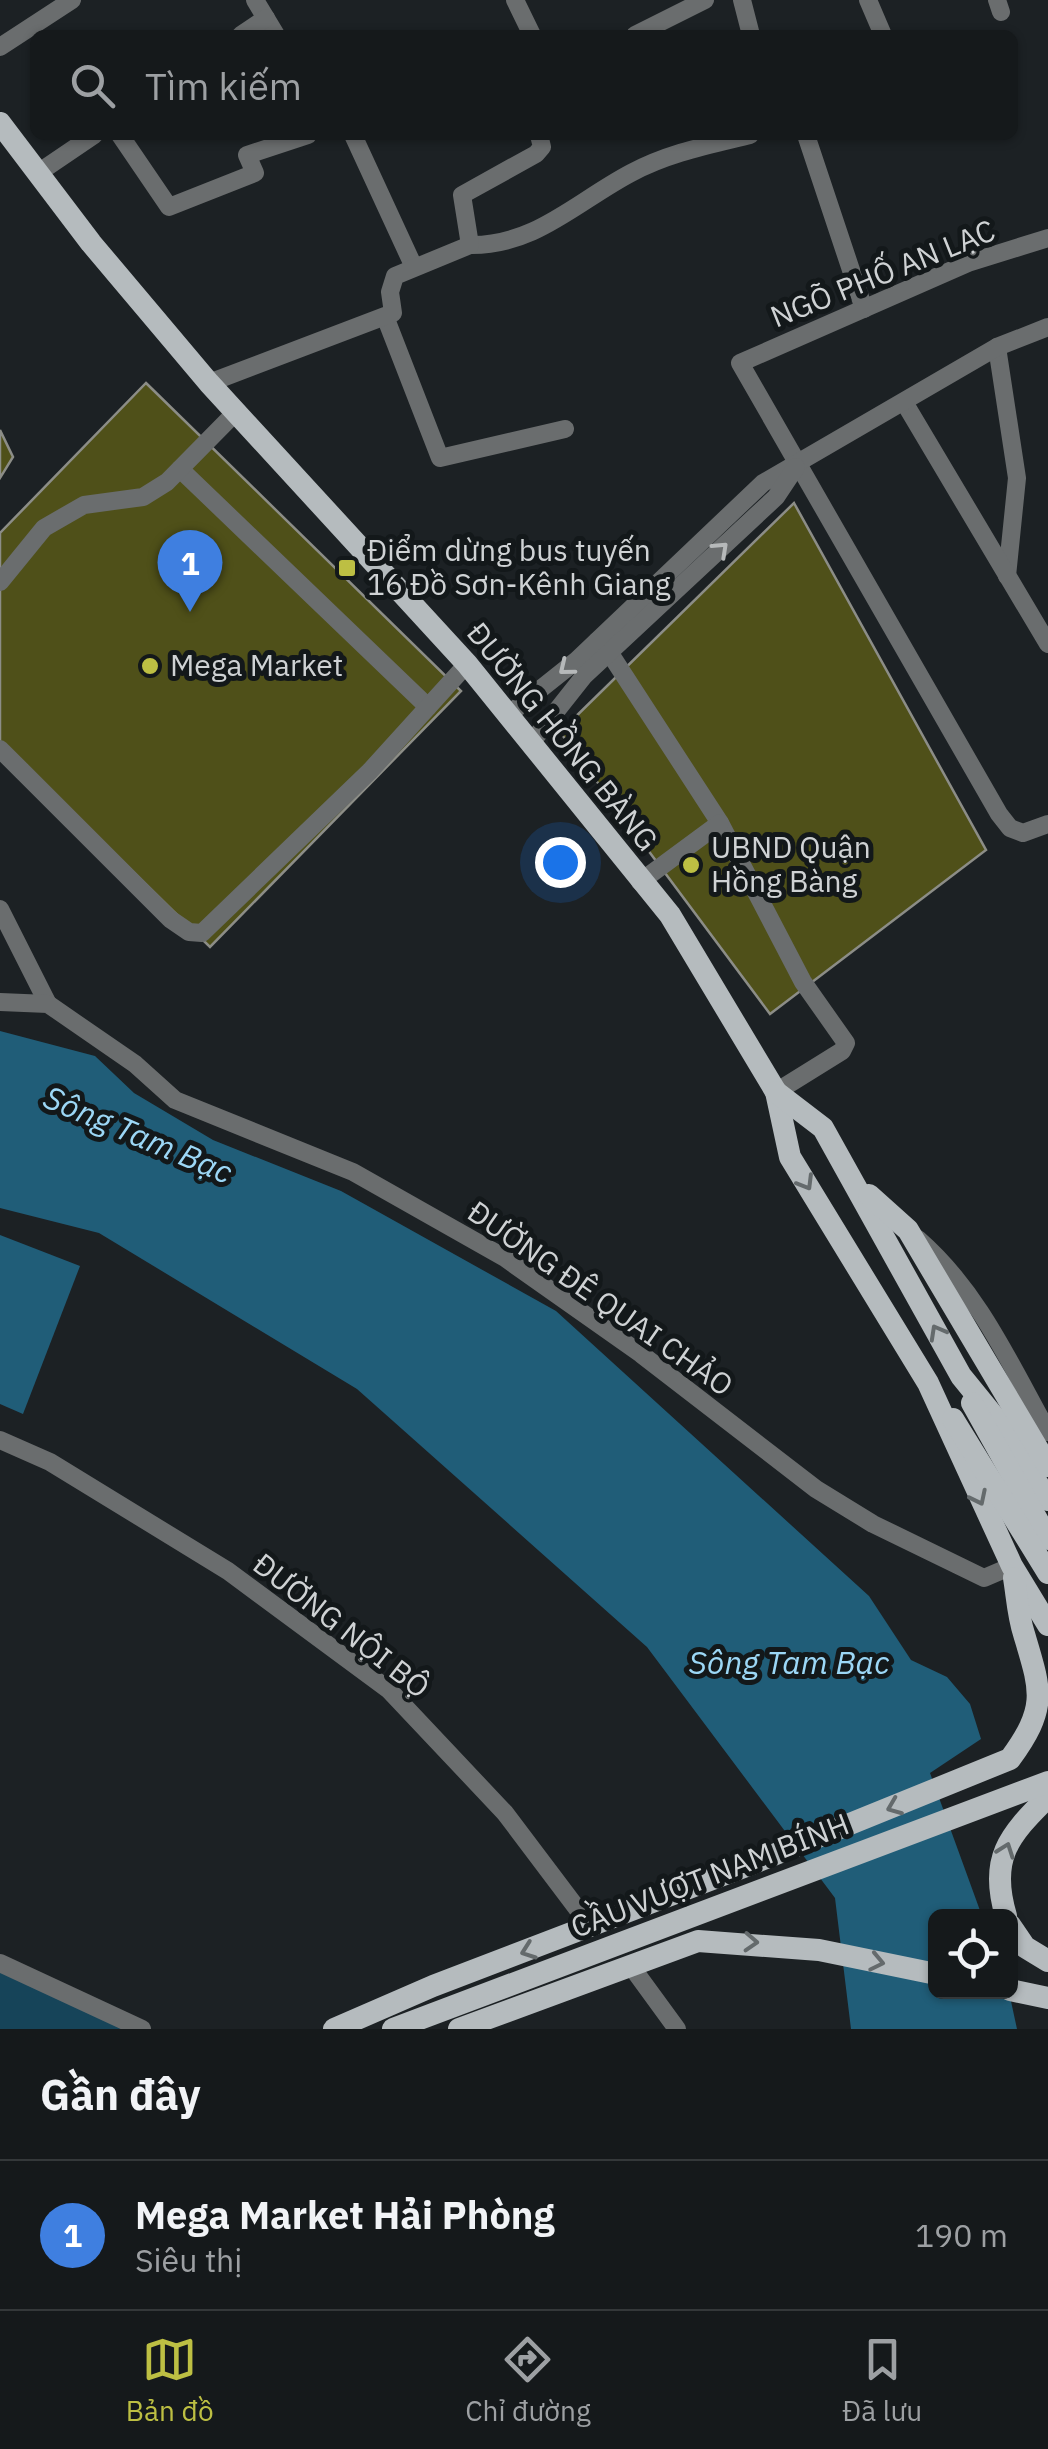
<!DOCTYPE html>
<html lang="vi">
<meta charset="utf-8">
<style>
:root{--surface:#15191b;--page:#222628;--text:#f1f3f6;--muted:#9da0a3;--line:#34383a;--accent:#bdbf43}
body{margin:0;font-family:"IBM Plex Sans",sans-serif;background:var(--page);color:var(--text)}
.controls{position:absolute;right:30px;bottom:30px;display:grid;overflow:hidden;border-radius:15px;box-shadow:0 2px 8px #0004}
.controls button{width:90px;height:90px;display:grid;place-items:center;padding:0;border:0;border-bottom:2px solid var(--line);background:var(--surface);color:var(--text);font:50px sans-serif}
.you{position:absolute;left:560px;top:862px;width:35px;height:35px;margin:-25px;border:8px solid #fff;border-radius:50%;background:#1a73e8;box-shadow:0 0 0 15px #1a73e833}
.badge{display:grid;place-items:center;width:65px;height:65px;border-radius:50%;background:var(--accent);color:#fff;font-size:32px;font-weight:700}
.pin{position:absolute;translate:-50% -82px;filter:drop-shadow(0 2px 5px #0008)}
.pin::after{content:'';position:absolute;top:52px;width:35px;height:30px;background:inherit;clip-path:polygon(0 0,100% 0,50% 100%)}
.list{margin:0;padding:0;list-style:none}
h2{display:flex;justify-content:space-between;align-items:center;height:130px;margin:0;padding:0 40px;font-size:42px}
h2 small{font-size:32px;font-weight:400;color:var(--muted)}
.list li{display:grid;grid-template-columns:65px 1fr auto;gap:30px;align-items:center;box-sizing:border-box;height:150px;padding:0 40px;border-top:2px solid var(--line)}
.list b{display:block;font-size:38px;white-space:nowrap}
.list p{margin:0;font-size:32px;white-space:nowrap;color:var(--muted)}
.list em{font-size:32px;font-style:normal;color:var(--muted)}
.icon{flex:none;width:55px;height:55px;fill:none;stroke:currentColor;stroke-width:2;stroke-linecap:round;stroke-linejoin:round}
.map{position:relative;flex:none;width:1048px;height:2029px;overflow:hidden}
.search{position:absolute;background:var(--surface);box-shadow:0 2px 8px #0004;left:30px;right:30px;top:30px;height:110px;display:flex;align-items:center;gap:25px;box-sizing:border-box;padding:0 35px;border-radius:15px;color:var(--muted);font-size:38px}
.sheet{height:280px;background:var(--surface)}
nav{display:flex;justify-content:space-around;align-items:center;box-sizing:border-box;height:140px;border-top:2px solid var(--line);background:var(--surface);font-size:28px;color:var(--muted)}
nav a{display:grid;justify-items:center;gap:5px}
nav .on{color:var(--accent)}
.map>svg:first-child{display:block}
.green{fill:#164459}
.water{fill:#205d78}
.building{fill:#4f5019;stroke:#8c8d87;stroke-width:2.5}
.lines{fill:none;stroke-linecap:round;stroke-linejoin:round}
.minor{stroke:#6a6d6e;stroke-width:18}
.major{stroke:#b5bbbe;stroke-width:22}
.oneway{stroke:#b6b9ba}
.oneway2{stroke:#646a6c}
.poi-dot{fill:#bdbf43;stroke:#13181a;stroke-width:4}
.labels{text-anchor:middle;stroke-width:10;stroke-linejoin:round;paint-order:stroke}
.street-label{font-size:30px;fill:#cfd2d4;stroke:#13181a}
.poi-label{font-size:30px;fill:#cfd2d4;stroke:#13181a;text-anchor:start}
.water-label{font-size:32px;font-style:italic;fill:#9cd7f6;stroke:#13181a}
</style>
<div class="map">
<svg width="1048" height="2029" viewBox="0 0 1048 2029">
<rect width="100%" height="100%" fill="#1c2124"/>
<path class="green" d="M 0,1970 L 125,2029 L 0,2029 Z"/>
<g class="water">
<path d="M 0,1031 L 95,1056 L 134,1093 L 213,1140 L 341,1191 L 556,1311 L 869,1596 L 911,1660 L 947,1677 L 970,1704 L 981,1739 L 930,1773 L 982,1916 L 936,1916 L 936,1992 L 1009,1992 L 1017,2029 L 851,2029 L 835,1898 L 647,1647 L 357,1389 L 99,1233 L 0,1208 Z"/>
<path d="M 0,1235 L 80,1266 L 23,1414 L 0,1404 Z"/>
</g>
<g class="building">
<path d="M 146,383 L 461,691 L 210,947 L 0,742 L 0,533 Z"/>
<path d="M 0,430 L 13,457 L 0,478 Z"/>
<path d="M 794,503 L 986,850 L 770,1014 L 560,732 Z"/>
</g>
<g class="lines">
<g class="minor">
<path d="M 255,0 L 276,35"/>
<path d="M 515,0 L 532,35"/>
<path d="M 742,0 L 751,35"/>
<path d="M 868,0 L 883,35"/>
<path d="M 997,0 L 1001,12"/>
<path d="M 241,35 L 266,18"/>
<path d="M 635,35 L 705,0"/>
<path d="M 0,47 L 72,0"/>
<path d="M 120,135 L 169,207 L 255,173 L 247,155 L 308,135"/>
<path d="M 353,135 L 413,265"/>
<path d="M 806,135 L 864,309"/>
<path d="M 38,173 L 94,135"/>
<path d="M 1048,238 L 968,263 L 740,363 L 999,814 L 1010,828 L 1023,833 L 1048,824"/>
<path d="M 470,245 C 535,246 576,202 631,173 C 668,153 709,145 750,135"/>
<path d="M 386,319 L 440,458 L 565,429"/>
<path d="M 997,347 L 1017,478 L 1007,576"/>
<path d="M 209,383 L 393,313 L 390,292 L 395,276 L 470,245 L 462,195 L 536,154 L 542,147 L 539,135"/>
<path d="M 904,402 L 1048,644"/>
<path d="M 180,469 L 428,707"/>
<path d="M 0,582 L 44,528 L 84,505 L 143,497 L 167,482 L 236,412"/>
<path d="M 597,641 L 609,652 L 720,823 L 803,982 L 846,1043 L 842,1051 L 776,1092"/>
<path d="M 508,715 L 577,660 L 763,483 L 997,347 L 1048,327"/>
<path d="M 531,743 L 584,676 L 776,497 L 796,467"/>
<path d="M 0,749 L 170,919 L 189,932 L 202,933 L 370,771 L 467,664"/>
<path d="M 640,882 L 720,823"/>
<path d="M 0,909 L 48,1004"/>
<path d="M 0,1002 L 48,1004 L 135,1064 L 175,1100 L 353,1172 L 505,1258 L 641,1354 L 816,1489 L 873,1524 L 984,1578 L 1012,1566"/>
<path d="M 918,1239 C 978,1291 1010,1364 1048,1432"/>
<path d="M 0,1440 L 50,1462 L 228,1571 L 389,1690 L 505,1813 L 591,1927"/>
<path d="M 0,1963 L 142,2029"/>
<path d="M 631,1966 L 677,2029"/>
</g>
<g class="major">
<path d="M 0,123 L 91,243 L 209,383 L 467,664 L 670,915 L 776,1092 L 790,1157 L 928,1383 L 1012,1566 L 1048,1625"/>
<path d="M 776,1092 L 823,1128 L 961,1376 L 1000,1424 L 1048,1500"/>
<path d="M 869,1195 L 908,1230 L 1048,1466"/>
<path d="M 972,1403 L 1048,1539"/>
<path d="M 953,1419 L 1048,1573"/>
<path d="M 1006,1916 C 989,1859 1008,1836 1048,1797"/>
<path d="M 1010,1925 L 1025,1947 L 1048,1961"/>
<path d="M 1010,1990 L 1048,1998"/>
<path d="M 334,2029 L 433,1986 L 749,1865 L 1010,1759 C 1048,1707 1041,1691 1024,1634 C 1018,1616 1017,1596 1014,1578"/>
<path d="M 393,2029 L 1048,1782"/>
<path d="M 459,2029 L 698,1941 L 819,1950 L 936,1974"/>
</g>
</g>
<defs><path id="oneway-chevron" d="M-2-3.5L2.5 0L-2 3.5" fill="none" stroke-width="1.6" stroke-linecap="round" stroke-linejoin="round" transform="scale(2.5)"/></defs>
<g class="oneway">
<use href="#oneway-chevron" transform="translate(721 549) rotate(-43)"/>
<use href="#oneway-chevron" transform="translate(566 668) rotate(141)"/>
</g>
<g class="oneway2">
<use href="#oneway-chevron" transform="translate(806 1183) rotate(59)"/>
<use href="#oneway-chevron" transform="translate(937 1332) rotate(-119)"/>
<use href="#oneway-chevron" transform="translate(979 1498) rotate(64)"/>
<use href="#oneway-chevron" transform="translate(894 1807) rotate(158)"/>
<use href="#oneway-chevron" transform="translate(1006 1850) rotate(-70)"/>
<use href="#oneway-chevron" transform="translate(751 1942) rotate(3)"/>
<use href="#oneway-chevron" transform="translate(528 1951) rotate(160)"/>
<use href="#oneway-chevron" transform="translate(877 1962) rotate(12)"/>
</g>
<g class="poi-dot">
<rect x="337" y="558" width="20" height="20" rx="5"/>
<circle cx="150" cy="666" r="10"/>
<circle cx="691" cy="865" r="10"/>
</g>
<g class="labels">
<g class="street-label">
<text transform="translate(883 274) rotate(-22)" y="10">NGÕ PHỐ AN LẠC</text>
<text transform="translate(562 737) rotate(51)" y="10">ĐƯỜNG HỒNG BÀNG</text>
<text transform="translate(600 1299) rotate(35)" y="10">ĐƯỜNG ĐÊ QUAI CHẢO</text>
<text transform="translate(341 1626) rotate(38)" y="10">ĐƯỜNG NỘI BỘ</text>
<text transform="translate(710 1876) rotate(-21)" y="10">CẦU VƯỢT NAM BÍNH</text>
</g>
<g class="poi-label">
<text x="367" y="561">Điểm dừng bus tuyến<tspan x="367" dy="34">16 Đồ Sơn-Kênh Giang</tspan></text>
<text x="170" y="676">Mega Market</text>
<text x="711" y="858">UBND Quận<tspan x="711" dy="34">Hồng Bàng</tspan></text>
</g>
<g class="water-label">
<text transform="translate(138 1135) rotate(23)" y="11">Sông Tam Bạc</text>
<text x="789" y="1674">Sông Tam Bạc</text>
</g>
</g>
</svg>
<div class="controls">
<button><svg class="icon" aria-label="locate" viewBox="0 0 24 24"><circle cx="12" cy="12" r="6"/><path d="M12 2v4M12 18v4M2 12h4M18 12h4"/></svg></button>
</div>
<div class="you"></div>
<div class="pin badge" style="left:190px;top:612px;background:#3f7fe0">1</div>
<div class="search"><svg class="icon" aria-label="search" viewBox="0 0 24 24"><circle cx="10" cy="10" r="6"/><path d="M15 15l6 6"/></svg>Tìm kiếm</div>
</div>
<section class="sheet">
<h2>Gần đây<small></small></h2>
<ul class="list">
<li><span class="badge" style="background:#3f7fe0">1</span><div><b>Mega Market Hải Phòng</b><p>Siêu thị</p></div><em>190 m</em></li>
</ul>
</section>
<nav>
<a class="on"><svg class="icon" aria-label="map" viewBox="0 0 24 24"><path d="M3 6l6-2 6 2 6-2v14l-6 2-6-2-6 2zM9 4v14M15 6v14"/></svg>Bản đồ</a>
<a><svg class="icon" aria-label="directions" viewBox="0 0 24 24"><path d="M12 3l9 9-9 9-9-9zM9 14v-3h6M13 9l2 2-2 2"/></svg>Chỉ đường</a>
<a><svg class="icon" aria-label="saved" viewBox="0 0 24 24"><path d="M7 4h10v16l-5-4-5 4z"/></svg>Đã lưu</a>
</nav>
